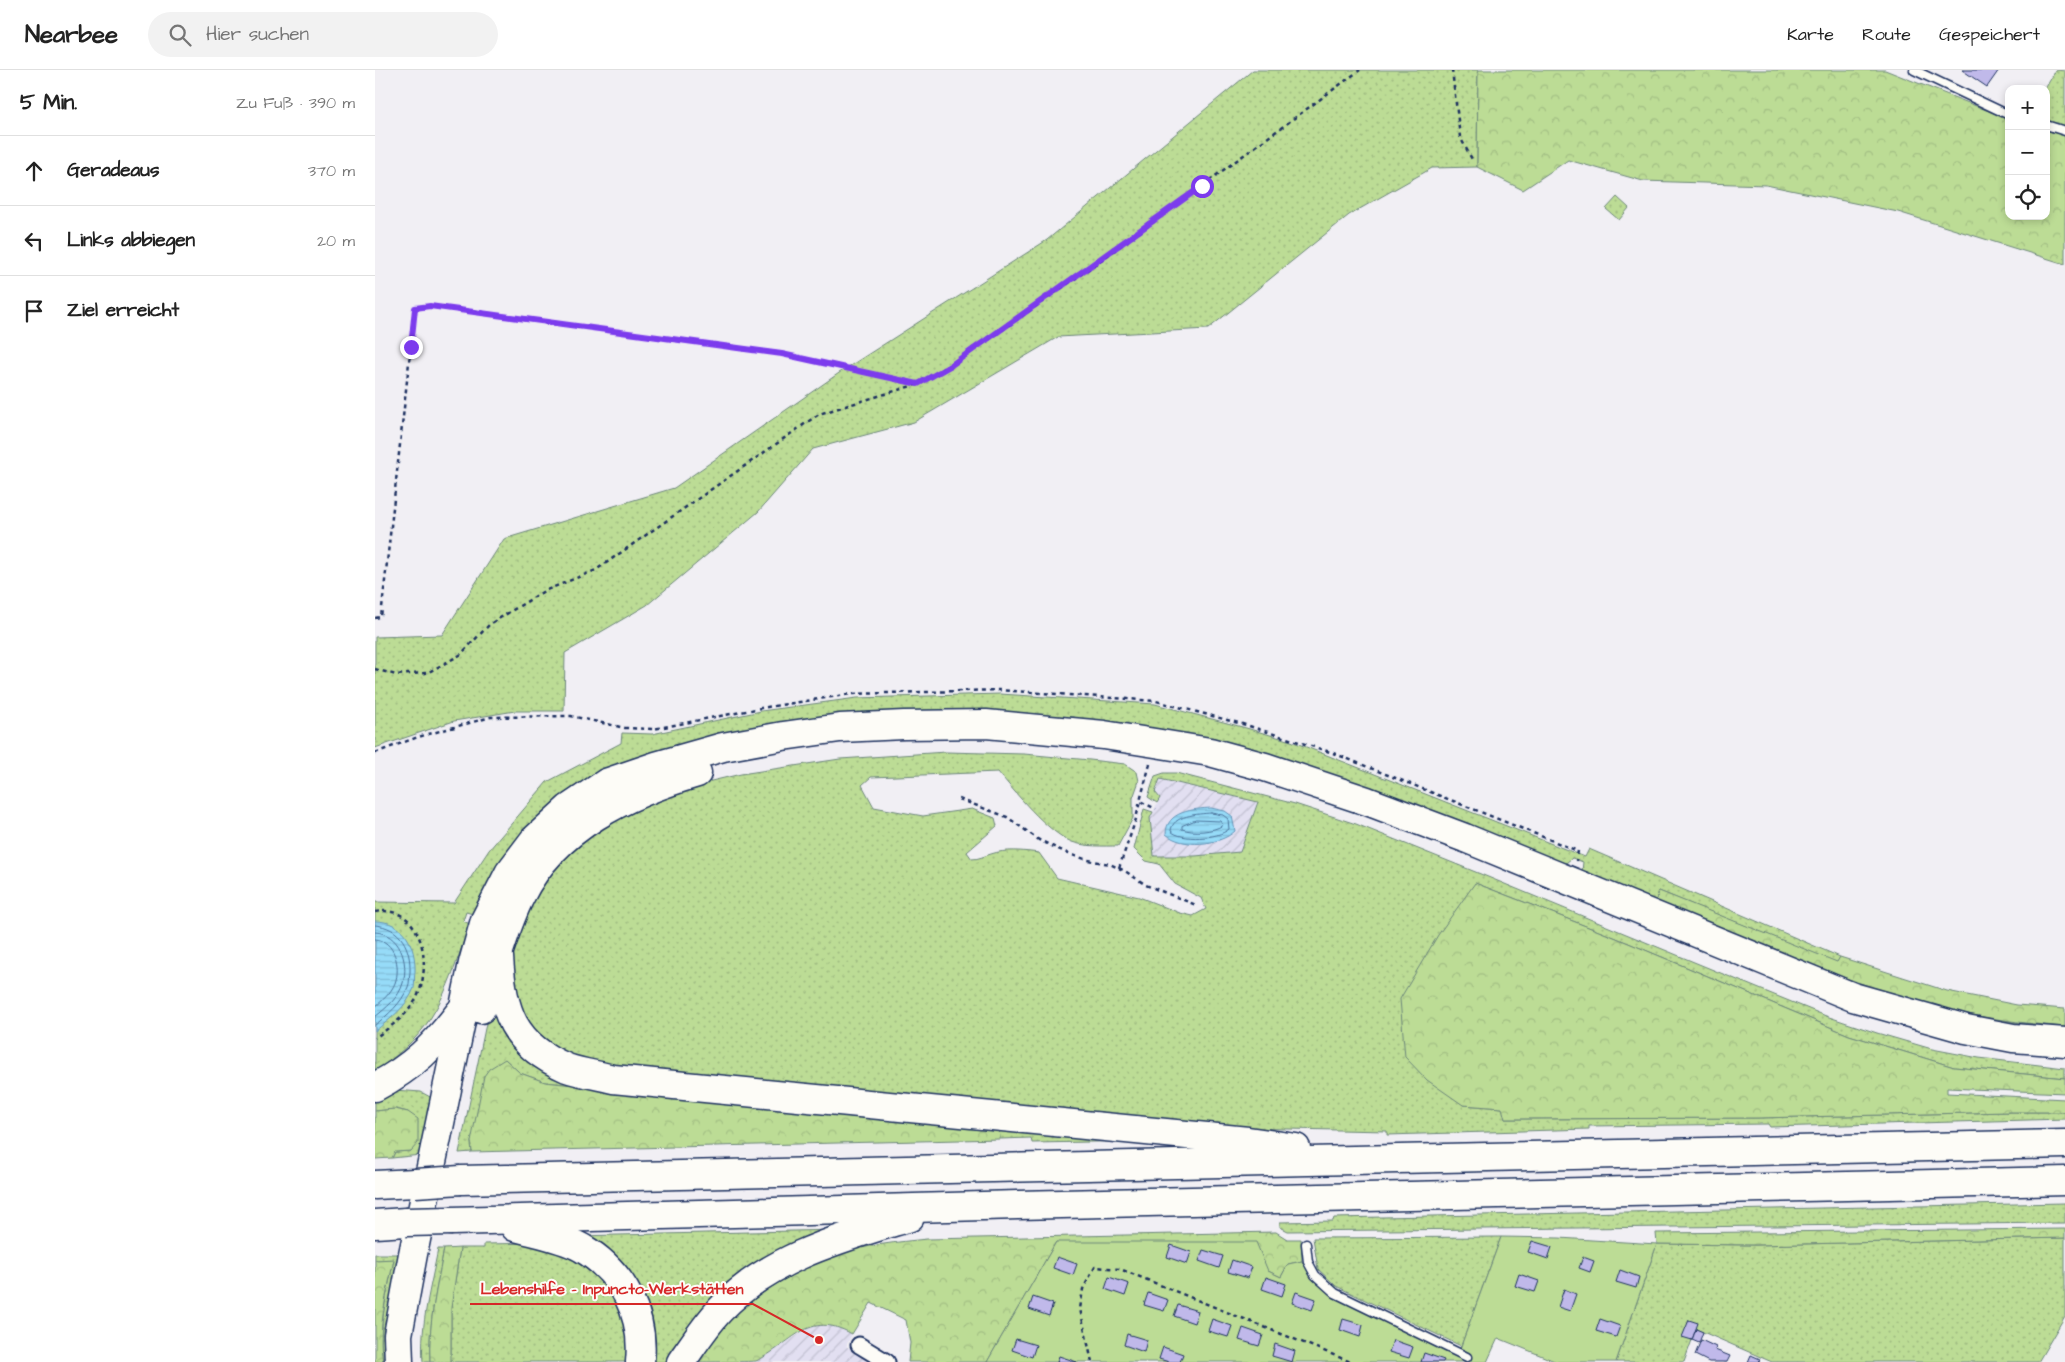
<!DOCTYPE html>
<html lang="de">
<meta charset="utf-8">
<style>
:root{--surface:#fff;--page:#f2f2f2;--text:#222;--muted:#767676;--line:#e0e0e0}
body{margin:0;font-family:"Architects Daughter",sans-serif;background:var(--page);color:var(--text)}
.controls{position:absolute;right:15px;top:15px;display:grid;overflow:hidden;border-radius:10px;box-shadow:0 2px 8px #0003}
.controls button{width:45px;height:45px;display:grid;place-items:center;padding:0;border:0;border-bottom:1px solid var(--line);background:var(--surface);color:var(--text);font:25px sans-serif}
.stop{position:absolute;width:15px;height:15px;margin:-11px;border:4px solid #7c3aed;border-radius:50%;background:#fff}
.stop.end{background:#7c3aed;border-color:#fff;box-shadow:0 1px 5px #0008}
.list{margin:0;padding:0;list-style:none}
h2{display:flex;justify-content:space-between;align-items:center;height:65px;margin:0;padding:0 20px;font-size:21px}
h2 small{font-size:16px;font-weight:400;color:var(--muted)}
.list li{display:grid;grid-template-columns:32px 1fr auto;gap:15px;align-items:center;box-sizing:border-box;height:70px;padding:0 20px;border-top:1px solid var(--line)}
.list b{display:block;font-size:19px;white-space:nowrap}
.list em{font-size:16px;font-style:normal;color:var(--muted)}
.icon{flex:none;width:28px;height:28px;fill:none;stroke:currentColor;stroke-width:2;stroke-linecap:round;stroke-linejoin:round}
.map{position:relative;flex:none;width:1690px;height:1292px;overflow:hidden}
header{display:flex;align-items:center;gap:30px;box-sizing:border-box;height:70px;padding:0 25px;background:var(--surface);border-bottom:1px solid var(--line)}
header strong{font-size:24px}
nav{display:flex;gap:28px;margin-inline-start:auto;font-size:18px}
.search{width:350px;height:45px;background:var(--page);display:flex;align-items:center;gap:12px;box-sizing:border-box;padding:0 18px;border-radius:28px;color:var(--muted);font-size:19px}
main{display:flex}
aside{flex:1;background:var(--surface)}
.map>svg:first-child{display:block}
.industrial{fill:url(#industrial-furrows)}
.grass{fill:url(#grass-dots);stroke:#6c867a}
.forest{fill:url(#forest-crowns);stroke:#6c867a}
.green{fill:#bcdc95;stroke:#6c867a}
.water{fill:url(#water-rules);stroke:#6596ba}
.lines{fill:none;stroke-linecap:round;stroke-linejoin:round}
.shore{stroke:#4c749c;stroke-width:1}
.building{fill:#c0b9ea;stroke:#1b2f5e}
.service-casing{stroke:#1b2f5e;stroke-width:11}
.minor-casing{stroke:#1b2f5e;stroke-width:19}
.motorway-casing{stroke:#1b2f5e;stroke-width:31}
.path{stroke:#1b2f5e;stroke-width:2.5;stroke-dasharray:4 4;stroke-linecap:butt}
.service{stroke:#fdfcf7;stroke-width:8}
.minor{stroke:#fdfcf7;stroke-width:15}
.motorway{stroke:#fdfcf7;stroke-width:28}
.motorway-bridge-casing{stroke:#1b2f5e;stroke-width:31;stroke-linecap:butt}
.motorway-bridge{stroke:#fdfcf7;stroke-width:28}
.route{stroke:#7c3aed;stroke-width:6}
.leader{fill:none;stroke:#d62828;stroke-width:2}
.callout-dot{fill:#d62828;stroke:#fdfcf7;stroke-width:2}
.callout-label{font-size:16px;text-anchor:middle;font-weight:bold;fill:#d62828;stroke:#fdfcf7;stroke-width:4;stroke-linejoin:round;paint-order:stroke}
</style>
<header>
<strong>Nearbee</strong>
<div class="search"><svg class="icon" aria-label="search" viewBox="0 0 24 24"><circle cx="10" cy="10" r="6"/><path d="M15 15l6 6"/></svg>Hier suchen</div>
<nav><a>Karte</a><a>Route</a><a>Gespeichert</a></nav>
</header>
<main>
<aside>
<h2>5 Min.<small>Zu Fuß · 390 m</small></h2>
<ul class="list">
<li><svg class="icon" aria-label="ahead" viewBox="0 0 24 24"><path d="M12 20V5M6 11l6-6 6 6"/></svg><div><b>Geradeaus</b></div><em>370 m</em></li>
<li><svg class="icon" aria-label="left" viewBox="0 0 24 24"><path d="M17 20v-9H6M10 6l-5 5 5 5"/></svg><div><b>Links abbiegen</b></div><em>20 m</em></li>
<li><svg class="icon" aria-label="arrive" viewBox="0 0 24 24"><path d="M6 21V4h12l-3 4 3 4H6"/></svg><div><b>Ziel erreicht</b></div></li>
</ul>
</aside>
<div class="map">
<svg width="1690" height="1292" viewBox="0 0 1690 1292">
<defs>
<pattern id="industrial-furrows" width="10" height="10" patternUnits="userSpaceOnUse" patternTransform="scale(1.25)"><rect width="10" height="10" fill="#e2dff1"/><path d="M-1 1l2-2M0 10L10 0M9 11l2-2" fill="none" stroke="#c1c0d1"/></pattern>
<pattern id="grass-dots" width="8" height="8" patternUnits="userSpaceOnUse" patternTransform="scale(1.25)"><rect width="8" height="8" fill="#bcdc95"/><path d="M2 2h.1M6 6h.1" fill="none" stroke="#a1bd83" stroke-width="1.8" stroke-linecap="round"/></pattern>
<pattern id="forest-crowns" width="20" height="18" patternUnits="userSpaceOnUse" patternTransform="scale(1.25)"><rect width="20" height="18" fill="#bcdc95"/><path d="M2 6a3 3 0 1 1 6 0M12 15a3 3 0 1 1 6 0" fill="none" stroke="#a1bd83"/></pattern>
<pattern id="water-rules" width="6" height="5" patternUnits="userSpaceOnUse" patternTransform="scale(1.25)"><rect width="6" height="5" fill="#96dbf8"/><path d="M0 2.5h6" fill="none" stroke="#81bcd7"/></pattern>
</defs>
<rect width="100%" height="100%" fill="#f1eff4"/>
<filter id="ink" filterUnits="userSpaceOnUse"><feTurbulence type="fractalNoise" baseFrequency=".02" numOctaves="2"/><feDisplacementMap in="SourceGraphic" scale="10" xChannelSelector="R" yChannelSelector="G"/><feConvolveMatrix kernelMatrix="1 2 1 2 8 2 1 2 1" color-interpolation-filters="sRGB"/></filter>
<g filter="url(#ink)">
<g class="industrial">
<path d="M 785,709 L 883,731 L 865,783 L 820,786 L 779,786 L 775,748 L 785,728 L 780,722 Z"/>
<path d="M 447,1254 L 463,1256 L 477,1264 L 471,1276 L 496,1292 L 379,1292 L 436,1257 Z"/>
</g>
<g class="grass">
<path d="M 878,0 L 1103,0 L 1102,97 L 1057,98 L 974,145 L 833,259 L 683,267 L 539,352 L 438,379 L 383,442 L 272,535 L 190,583 L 189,641 L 140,641 L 79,651 L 0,678 L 0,567 L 67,565 L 129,469 L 299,418 L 467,301 L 672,170 Z"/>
<path d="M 1681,0 L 1690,1 L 1690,58 L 1671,52 L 1670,19 Z"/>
<path d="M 1242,127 L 1254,138 L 1244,150 L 1231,139 Z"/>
<path d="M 625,624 L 780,634 L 871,658 L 916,671 L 1210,787 L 1214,779 L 1465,887 L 1462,893 L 1284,821 L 1281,831 L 1458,904 L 1638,952 L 1690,957 L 1690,963 L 1631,957 L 1479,919 L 1247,824 L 1207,801 L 1208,792 L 1197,788 L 1191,793 L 1167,789 L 997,724 L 615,644 L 207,713 L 166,743 L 148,762 L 124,792 L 98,844 L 91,842 L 88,851 L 95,854 C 83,886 74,920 55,949 C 41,971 20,987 0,1002 L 0,832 L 79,833 L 114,780 L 172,712 L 246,673 L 247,663 L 277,664 L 386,641 L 482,628 Z"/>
<path d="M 571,682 L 649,684 L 715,690 L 750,694 L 762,702 L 764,711 L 758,728 L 758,748 L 743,776 C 728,776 711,777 697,772 C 672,762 640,722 623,702 L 496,707 L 487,715 L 499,737 L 548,746 L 597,739 L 620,748 L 622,756 L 592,782 L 597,789 C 604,789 609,786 616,784 C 630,779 649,781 664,783 L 682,808 L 764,827 L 805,843 L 818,846 L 831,839 L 826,828 L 800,814 L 784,794 L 771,791 L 759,779 L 769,739 L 778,742 L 775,748 L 779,786 L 820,786 L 865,782 L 883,732 L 785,709 L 780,722 L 785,728 L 782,733 L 773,727 L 780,706 L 789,703 L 801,703 L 920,734 L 981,754 L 1108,805 L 1382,918 L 1451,946 L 1502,963 L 1557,979 L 1604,988 L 1690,998 L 1690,1008 L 1579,997 L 1474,965 L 1239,867 L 1100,813 L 1088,1035 L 1128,1038 L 1130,1049 L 1383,1048 L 1634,1042 L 1690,1042 L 1690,1049 L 1395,1057 L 1393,1054 L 1214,1056 L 1214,1059 L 1012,1065 L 1012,1061 L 865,1058 L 197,994 L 143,948 L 136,878 L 170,805 L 212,763 L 311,717 L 366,704 L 465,689 Z"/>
<path d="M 117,925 L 155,984 L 778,1071 L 657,1073 L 656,1068 L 625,1069 L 624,1058 L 475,1047 L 462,1043 L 170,1012 L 145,1003 L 130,989 L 96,1072 L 97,1082 L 84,1083 Z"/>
<path d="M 19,1020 L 46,1022 L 57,1028 L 46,1085 L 17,1088 L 20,1082 L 36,1081 L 33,1042 L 21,1039 L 0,1041 L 0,1028 Z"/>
<path d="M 1690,1133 L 1690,1153 L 1686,1153 L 913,1161 L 905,1157 L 905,1152 L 958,1151 L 959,1148 Z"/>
<path d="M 462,1160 L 293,1292 L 270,1292 L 272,1268 L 200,1166 Z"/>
<path d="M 1126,1167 L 1086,1276 L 961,1216 L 943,1199 L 938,1168 Z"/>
<path d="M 1690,1168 L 1690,1246 L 1663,1292 L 1397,1292 L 1321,1259 L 1309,1292 L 1241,1292 L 1282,1174 L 1381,1175 Z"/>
<path d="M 168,1173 L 182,1176 L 241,1217 L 259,1292 L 76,1292 L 76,1238 L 85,1178 L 109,1178 L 109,1174 Z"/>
<path d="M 63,1179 L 69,1179 C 62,1216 53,1254 55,1292 L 48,1292 C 45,1254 56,1216 63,1179 Z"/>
<path d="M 0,1184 L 31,1184 L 17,1292 L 8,1292 C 3,1258 12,1223 19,1190 L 0,1190 Z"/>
</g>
<g class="forest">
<path d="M 1103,0 L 1510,0 L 1634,49 L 1634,146 L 1671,146 L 1671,59 L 1690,64 L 1690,194 L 1523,142 L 1391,115 L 1268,111 L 1193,90 L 1148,120 L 1102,97 Z"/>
<path d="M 1100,813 L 1239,867 L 1474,965 L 1579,997 L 1690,1008 L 1690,1023 L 1572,1018 L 1572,1023 L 1690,1029 L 1690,1042 L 1634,1042 L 1383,1048 L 1130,1049 L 1127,1038 L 1088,1035 L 1052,1010 L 1030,987 L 1025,929 L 1063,865 Z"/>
<path d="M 1284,821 L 1462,892 L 1465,887 L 1572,921 L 1642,935 L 1690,939 L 1690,957 C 1647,953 1604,948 1562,937 C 1465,911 1373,869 1281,831 Z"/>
<path d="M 130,989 L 145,1003 L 170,1012 L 462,1043 L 475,1047 L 624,1058 L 625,1069 L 97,1082 L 96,1072 L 109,1006 L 114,999 Z"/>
<path d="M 20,1039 L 33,1042 L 43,1049 L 43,1073 L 36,1081 L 20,1082 L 17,1088 L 0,1089 L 0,1041 Z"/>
<path d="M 1690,1159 L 1690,1168 L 1381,1175 L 1282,1174 L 1281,1163 Z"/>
<path d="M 901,1162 L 912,1169 L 926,1169 L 927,1191 L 913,1194 L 906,1207 L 893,1201 L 681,1172 L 612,1292 L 533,1292 L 535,1273 L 531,1250 L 496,1233 L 477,1264 C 432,1239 418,1274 381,1291 C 371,1292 332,1292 319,1292 C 348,1249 388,1218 435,1196 C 444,1192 453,1186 462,1184 C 492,1175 522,1172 552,1169 Z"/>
<path d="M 85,1178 L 76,1238 L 76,1292 L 55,1292 C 53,1254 62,1216 69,1179 Z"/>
<path d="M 19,1189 C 12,1223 2,1258 8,1292 L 0,1292 L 0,1190 Z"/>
</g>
<path class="green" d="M 1126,1167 L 1184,1168 L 1282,1174 L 1241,1292 L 1182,1292 L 1123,1268 L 1112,1292 L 612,1292 L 681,1172 L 881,1172 L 893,1201 L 906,1207 L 913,1194 L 927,1191 L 937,1208 L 958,1224 L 1082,1287 Z"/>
<g class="water">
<path d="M 836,738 L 850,741 L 857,746 L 860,761 C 844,776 807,778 791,764 C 791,741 819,739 836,738 Z"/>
<path d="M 0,851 C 29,851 41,875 40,902 C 39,907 40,913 39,918 C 32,937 15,949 0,961 Z"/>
</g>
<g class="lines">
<g class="shore">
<path d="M 836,743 L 848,745 L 853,749 L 854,759 C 843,769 806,771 796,761 C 797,745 823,744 836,743 Z"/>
<path d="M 821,750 L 845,751 L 848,755 C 838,762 818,763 807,759 L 807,756 Z"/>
<path d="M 0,855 C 26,857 36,878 35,902 C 34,907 35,913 33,917 C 26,934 14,944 0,955"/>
<path d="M 0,862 C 25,863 34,892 28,913 C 24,928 11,938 0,947"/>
<path d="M 0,869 C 20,870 26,897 20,913 C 16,923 8,930 0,937"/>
</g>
</g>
<g class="building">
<path d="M 1587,0 L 1624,0 L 1612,17 Z"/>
<path d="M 1157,1171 L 1177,1177 L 1173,1189 L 1153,1182 Z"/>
<path d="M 796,1175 L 816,1182 L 812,1194 L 792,1187 Z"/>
<path d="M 828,1180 L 848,1186 L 844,1198 L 824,1191 Z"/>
<path d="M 682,1187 L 702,1194 L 698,1205 L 678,1198 Z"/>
<path d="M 1208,1187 L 1219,1191 L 1215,1202 L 1204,1198 Z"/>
<path d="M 857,1190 L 877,1197 L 873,1208 L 853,1202 Z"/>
<path d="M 1245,1200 L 1264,1207 L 1261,1218 L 1241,1212 Z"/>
<path d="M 1144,1204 L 1164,1211 L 1160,1222 L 1140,1216 Z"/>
<path d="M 734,1207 L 754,1214 L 750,1226 L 730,1219 Z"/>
<path d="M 891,1207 L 911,1214 L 907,1226 L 887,1219 Z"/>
<path d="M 1189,1219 L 1201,1224 L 1195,1241 L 1183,1237 Z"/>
<path d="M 921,1222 L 941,1229 L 937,1240 L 917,1233 Z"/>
<path d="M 773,1223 L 793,1230 L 789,1241 L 769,1235 Z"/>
<path d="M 658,1227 L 678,1234 L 674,1246 L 654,1239 Z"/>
<path d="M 803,1235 L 823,1241 L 819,1253 L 799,1246 Z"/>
<path d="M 837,1249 L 857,1256 L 853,1267 L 833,1261 Z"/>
<path d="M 968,1249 L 988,1255 L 985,1267 L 965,1260 Z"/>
<path d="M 1225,1249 L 1245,1256 L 1241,1267 L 1221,1261 Z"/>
<path d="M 1314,1250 L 1323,1253 L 1317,1270 L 1307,1267 Z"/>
<path d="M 868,1258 L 888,1265 L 884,1276 L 864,1270 Z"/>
<path d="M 1321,1259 L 1328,1262 L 1324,1273 L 1317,1270 Z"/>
<path d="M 752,1264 L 772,1270 L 769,1282 L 749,1275 Z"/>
<path d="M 641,1269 L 661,1275 L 657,1287 L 637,1280 Z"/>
<path d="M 1018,1270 L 1038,1277 L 1034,1288 L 1014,1282 Z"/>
<path d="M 1326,1270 L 1341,1277 L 1340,1280 L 1355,1286 L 1352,1292 L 1334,1292 L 1320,1285 Z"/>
<path d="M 900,1274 L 920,1281 L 917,1292 L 897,1286 Z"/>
<path d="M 788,1277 L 808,1284 L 805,1292 L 794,1292 L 784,1289 Z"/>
<path d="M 1049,1283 L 1069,1290 L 1068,1292 L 1046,1292 Z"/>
<path d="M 1376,1285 L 1385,1289 L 1384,1292 L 1373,1292 Z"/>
<path d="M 684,1286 L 702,1292 L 682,1292 Z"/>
</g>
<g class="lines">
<defs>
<g id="service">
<path d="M 1539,0 L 1634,45"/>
<path d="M 1671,55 L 1690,61"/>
<path d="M 931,1174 L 933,1192 L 940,1205 L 960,1223 L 1092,1287"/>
</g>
<path id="minor" d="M 484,1275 L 512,1292"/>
<g id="motorway">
<path d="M 124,887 C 127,941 138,975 192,998 C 206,1003 223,1005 238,1009 L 873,1071 L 921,1078"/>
<path d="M 106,939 C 110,918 117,898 125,878 C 131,860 137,842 146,825 C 180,757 253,723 322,703"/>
<path d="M 0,1017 C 38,997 59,976 85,942"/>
<path d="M 86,1110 L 1690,1074"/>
<path d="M 0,1115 L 40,1113"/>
<path d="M 77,1151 L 643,1135 L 1690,1111"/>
<path d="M 0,1154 L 31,1152"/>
<path d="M 140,1157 C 162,1163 187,1167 207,1178 C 248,1202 270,1245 265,1292"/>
<path d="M 24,1292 L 23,1265 L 38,1184 L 98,893 L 110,850 L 134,803 L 159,770 L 194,738 L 231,713 L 281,696 L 348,677 L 408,666 L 465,658 L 529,655 L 611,654 L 729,665 L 780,673 L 835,682 L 890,697 L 992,731 L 1090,768 L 1478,927 L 1591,959 L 1638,968 L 1690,972"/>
<path d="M 306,1292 C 318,1275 330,1256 345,1240 C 394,1187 467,1168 535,1147"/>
</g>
</defs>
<use href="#service" class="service-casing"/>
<use href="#minor" class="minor-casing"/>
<use href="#motorway" class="motorway-casing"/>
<g class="path">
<path d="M 1077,0 L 1085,67 L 1098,91"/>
<path d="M 0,548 L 6,547 L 40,238 L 55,236 L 407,284 L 542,314"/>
<path d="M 0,599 L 21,605 L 52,603 L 85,585 L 115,554 L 169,521 L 221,500 L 444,344 L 543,314 L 575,296 L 716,197 L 985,0"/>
<path d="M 0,683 L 43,667 L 116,647 L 196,646 L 250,658 L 279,659 L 386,638 L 476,624 L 624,620 L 781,631 L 871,655 L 958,683 L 1203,781 L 1201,791"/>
<path d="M 775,694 L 765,731 L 781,739"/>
<path d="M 584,729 L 632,747 L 664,770 L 694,784 L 713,790 L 735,794 L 750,801 L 771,815 L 821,835"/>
<path d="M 744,798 L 761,749 L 765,731"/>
<path d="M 0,842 C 47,833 57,893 43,925 C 34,945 17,955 0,968"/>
<path d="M 717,1292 L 705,1239 L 708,1219 L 720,1197 L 745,1199 L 976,1292"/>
</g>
<use href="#service" class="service"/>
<use href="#minor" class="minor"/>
<use href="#motorway" class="motorway"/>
<defs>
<g id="motorway-bridge">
<path d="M 40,1113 L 86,1110"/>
<path d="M 31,1152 L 77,1151"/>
</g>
</defs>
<use href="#motorway-bridge" class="motorway-bridge-casing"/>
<use href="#motorway-bridge" class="motorway-bridge"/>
</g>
</g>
<g class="lines" filter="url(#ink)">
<path class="route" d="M 36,277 L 40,238 L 55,236 L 407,284 L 543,314 L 575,296 L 827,116"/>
</g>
<path class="leader" d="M444 1270L378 1234H95"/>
<circle class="callout-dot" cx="444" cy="1270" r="5"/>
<g class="callout-label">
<text x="237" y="1224">Lebenshilfe - Inpuncto-Werkstätten</text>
</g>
</svg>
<div class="controls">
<button>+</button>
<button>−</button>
<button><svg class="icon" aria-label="locate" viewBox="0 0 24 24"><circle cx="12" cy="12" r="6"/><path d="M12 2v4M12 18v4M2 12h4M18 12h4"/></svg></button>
</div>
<div class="stop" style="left:827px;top:116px"></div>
<div class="stop end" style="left:36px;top:277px"></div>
</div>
</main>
